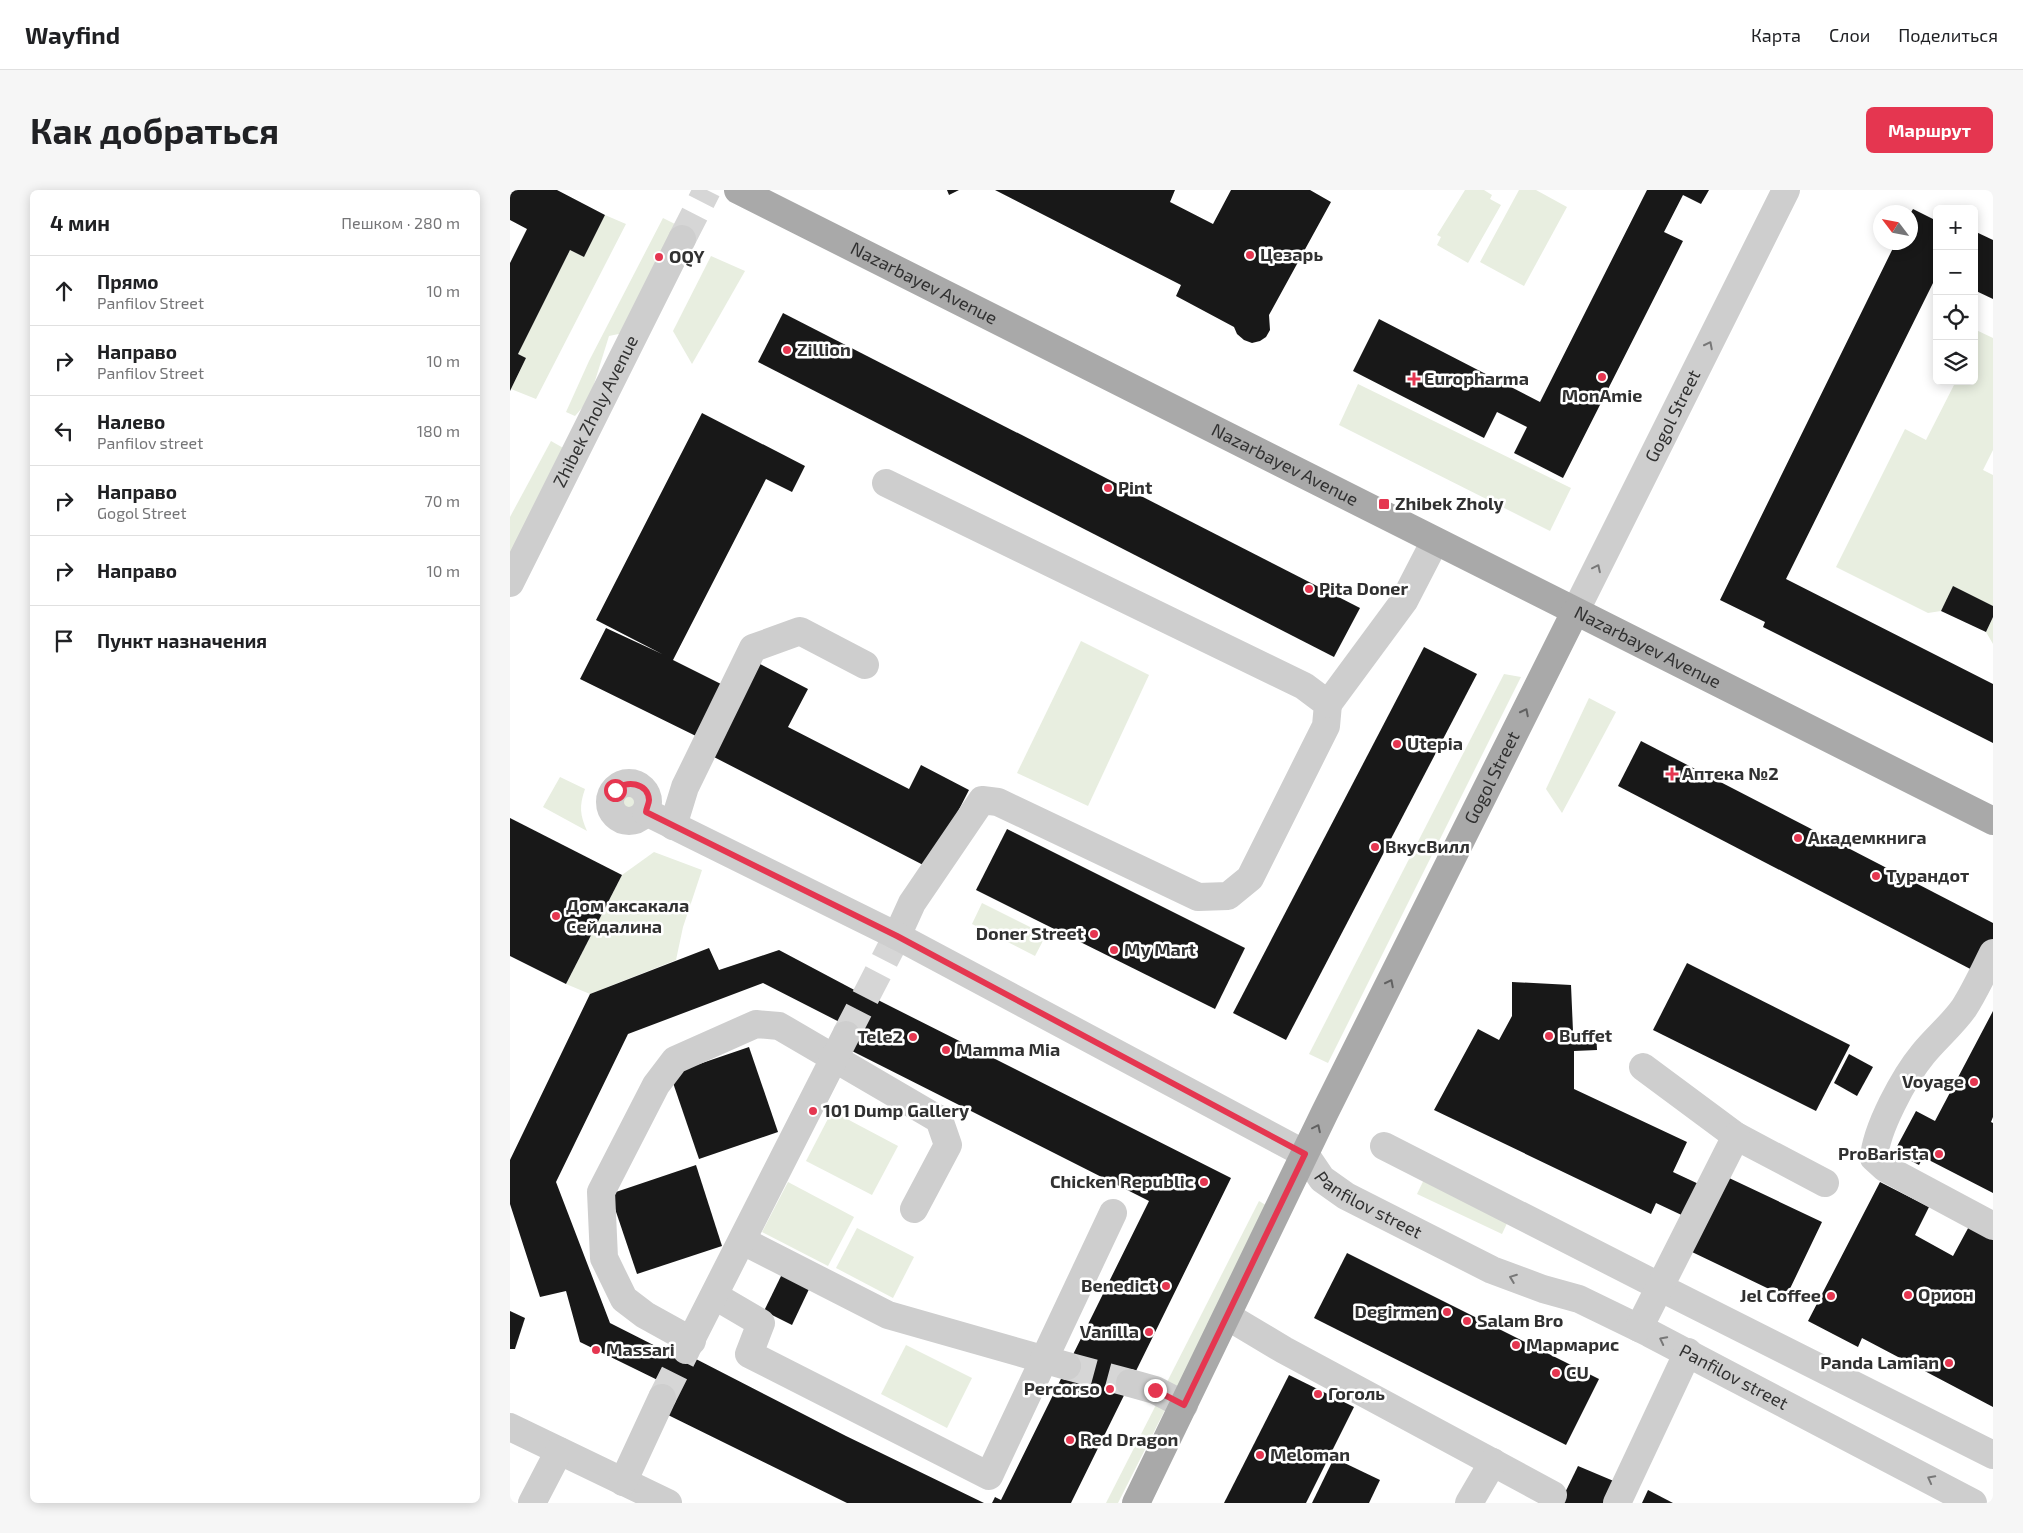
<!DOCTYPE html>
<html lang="ru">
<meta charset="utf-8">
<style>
:root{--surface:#fff;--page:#f6f6f6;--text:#202124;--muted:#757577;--line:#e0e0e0;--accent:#e53650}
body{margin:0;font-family:"Exo 2",sans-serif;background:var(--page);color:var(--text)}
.controls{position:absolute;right:15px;top:15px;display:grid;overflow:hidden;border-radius:8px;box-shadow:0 2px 12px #0003}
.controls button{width:45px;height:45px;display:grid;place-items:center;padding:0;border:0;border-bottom:1px solid var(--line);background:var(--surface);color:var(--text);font:25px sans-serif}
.compass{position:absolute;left:1363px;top:15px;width:45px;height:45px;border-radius:50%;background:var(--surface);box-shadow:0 2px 12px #0003;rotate:302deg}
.stop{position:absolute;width:15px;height:15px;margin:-11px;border:4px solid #e53650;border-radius:50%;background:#fff}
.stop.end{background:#e53650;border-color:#fff;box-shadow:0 1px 5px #0008}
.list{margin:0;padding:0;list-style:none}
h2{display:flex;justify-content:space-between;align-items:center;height:65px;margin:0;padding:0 20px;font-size:21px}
h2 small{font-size:16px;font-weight:400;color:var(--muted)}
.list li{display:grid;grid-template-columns:32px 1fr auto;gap:15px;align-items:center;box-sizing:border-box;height:70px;padding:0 20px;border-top:1px solid var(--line)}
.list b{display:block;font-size:19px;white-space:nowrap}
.list p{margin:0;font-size:16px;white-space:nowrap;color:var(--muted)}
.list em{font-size:16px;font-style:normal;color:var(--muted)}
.icon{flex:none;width:28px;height:28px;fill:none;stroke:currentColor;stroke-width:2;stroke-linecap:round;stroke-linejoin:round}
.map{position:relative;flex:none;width:1483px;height:1313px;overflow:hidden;border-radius:8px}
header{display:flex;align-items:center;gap:30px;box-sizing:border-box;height:70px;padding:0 25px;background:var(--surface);border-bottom:1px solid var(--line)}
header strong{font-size:24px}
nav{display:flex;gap:28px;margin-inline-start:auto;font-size:18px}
.intro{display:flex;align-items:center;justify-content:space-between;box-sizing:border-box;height:120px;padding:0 30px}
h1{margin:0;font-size:35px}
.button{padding:12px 22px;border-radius:8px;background:var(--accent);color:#fff;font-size:18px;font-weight:700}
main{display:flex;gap:30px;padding:0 30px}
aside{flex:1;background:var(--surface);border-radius:8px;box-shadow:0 2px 12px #0003}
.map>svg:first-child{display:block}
.green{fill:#e8eee0}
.building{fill:#181818}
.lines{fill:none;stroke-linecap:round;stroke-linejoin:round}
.minor-tunnel{stroke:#d6d6d6;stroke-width:28;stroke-dasharray:28 14;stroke-linecap:butt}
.minor{stroke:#cecece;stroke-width:28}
.major{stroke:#a9a9a9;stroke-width:28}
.oneway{stroke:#787878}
.oneway2{stroke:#616161}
.route{stroke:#e53650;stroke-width:6}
.poi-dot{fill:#e53650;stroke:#fff;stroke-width:2}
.labels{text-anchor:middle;stroke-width:5;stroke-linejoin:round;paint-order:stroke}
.poi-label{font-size:18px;font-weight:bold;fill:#313131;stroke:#fff;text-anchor:start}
.street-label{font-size:18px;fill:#313131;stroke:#fff}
</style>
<header>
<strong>Wayfind</strong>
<nav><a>Карта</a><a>Слои</a><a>Поделиться</a></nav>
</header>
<div class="intro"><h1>Как добраться</h1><a class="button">Маршрут</a></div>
<main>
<aside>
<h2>4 мин<small>Пешком · 280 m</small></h2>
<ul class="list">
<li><svg class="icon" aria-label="ahead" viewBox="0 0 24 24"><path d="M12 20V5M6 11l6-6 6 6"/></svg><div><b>Прямо</b><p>Panfilov Street</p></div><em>10 m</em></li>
<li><svg class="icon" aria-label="right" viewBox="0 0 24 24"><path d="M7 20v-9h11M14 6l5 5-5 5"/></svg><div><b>Направо</b><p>Panfilov Street</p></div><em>10 m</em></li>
<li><svg class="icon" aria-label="left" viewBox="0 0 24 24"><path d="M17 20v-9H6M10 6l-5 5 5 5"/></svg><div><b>Налево</b><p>Panfilov street</p></div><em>180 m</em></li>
<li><svg class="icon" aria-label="right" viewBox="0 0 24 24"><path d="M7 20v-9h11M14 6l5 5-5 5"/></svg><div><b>Направо</b><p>Gogol Street</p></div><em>70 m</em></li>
<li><svg class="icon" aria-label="right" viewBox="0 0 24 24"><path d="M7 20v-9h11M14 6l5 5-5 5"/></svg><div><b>Направо</b></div><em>10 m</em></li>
<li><svg class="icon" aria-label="arrive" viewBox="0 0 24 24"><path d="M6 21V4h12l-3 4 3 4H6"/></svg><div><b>Пункт назначения</b></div></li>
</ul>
</aside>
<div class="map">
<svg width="1483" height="1313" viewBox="0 0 1483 1313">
<rect width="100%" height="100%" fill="#fff"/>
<g class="green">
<path d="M 955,0 L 974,0 L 982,5 L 980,9 L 991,15 L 958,73 L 927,55 L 931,47 L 927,45 Z"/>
<path d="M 1009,0 L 1026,0 L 1057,17 L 1014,96 L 970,72 Z"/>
<path d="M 95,25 L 116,34 L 26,209 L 1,199 L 16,168 L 8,164 L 60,60 L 74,67 Z"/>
<path d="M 153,28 L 175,39 L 123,141 L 99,146 L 79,210 L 65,226 L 56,222 L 79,171 Z"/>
<path d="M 201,66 L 235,81 L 182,174 L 163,141 Z"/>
<path d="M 1464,139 L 1483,148 L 1483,260 L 1473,280 L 1483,285 L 1483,416 L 1443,397 L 1431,421 L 1418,423 L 1326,377 L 1395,239 L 1416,250 L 1444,195 L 1439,191 L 1464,191 Z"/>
<path d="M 848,194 L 1061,298 L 1040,341 L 829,235 Z"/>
<path d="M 41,251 L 55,259 L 0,373 L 0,327 Z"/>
<path d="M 1483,427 L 1483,454 L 1476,442 Z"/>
<path d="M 571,451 L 639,485 L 578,616 L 507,583 Z"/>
<path d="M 994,484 L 1011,487 L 818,873 L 799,864 Z"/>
<path d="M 1079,508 L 1106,522 L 1052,623 L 1036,599 Z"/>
<path d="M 50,587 L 75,599 C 69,616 70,625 77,641 L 33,617 Z"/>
<path d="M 122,596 L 131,601 L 136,609 L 125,627 C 103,632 91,601 122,596 Z"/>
<path d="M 144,662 L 192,680 L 173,737 L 166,770 L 80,804 L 56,794 L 112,685 Z"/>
<path d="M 472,713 L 536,745 L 525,766 L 462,734 Z"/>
<path d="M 322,921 L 388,956 L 362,1005 L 296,971 Z"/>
<path d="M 922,973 L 1006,1014 L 992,1044 L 907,1004 Z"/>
<path d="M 278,992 L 344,1027 L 318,1076 L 252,1042 Z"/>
<path d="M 749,1011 L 759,1017 L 666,1201 L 655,1196 Z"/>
<path d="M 347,1038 L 404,1067 L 383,1108 L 326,1078 Z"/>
<path d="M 396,1155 L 462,1188 L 437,1238 L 371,1204 Z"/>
<path d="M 650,1207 L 659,1212 L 608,1313 L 596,1313 Z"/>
</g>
<g class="building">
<path d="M 0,0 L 47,0 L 95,25 L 74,67 L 60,60 L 8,164 L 16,168 L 0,201 L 0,73 L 17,39 L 0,30 Z"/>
<path d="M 437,0 L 449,0 L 439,5 Z"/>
<path d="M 485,0 L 665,0 L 660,12 L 703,34 L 721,0 L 800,0 L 821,12 L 759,125 L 760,140 L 756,147 L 750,151 L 742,153 L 734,150 L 727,144 L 724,137 L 666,106 L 671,95 Z"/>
<path d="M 1137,0 L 1199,0 L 1191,14 L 1173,5 L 1154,42 L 1173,51 L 1053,288 L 1004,263 L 1017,237 L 987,222 L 974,248 L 843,181 L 869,129 L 1030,212 Z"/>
<path d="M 1403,19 L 1427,31 L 1427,85 L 1276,389 L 1483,494 L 1483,553 L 1253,437 L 1255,432 L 1210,410 L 1386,52 L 1400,52 L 1400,24 Z"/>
<path d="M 1464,41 L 1483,50 L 1483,109 L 1464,100 Z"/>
<path d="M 273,123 L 850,418 L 824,467 L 248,172 Z"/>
<path d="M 192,223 L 295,276 L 282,302 L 256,289 L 163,470 L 215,496 L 190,548 L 70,489 L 96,438 L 152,464 L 86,430 Z"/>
<path d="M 1443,396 L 1483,416 L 1483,427 L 1476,442 L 1431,421 Z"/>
<path d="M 914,457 L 967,484 L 776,850 L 723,823 Z"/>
<path d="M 250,474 L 298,499 L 278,537 L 399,599 L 411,575 L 459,600 L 419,678 L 202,566 Z"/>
<path d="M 1131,551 L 1483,733 L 1483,775 L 1468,783 L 1108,596 Z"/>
<path d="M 0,628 L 112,685 L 56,794 L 0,766 Z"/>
<path d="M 497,639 L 735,758 L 705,819 L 466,700 Z"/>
<path d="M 199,758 L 209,780 L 269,760 L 367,812 L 368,810 L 721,988 L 561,1313 L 482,1313 L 485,1307 L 491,1310 L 639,1011 L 342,861 L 351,843 L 253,793 L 118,844 L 46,992 L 100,1133 L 181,1174 L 184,1168 L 336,1246 L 474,1313 L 337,1313 L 156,1224 L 168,1200 L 70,1152 L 56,1101 L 30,1107 L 0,1014 L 0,970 L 80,804 Z"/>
<path d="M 1177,773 L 1340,855 L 1306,921 L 1143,840 Z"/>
<path d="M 1002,792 L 1061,795 L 1063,841 L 1086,841 L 1087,860 L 1064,861 L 1064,899 L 1177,952 L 1163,982 L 1208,1003 L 1217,987 L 1312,1032 L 1276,1107 L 1182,1062 L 1195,1036 L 1146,1013 L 1141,1024 L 924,920 L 968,839 L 989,850 L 1002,826 Z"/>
<path d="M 1483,821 L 1483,927 L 1481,932 L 1483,933 L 1483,1003 L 1413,967 L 1409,975 L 1384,962 L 1406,921 L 1425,931 Z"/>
<path d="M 239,857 L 268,942 L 189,969 L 160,884 Z"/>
<path d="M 1339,864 L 1363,877 L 1347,906 L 1324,893 Z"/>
<path d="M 186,975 L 212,1056 L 127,1084 L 100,1004 Z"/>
<path d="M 1370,992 L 1419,1017 L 1405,1045 L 1443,1066 L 1463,1029 L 1483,1040 L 1483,1217 L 1352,1148 L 1348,1157 L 1298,1131 Z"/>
<path d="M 837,1063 L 1089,1189 L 1056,1255 L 804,1128 Z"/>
<path d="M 272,1084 L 300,1097 L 282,1135 L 254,1121 Z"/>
<path d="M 0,1121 L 15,1128 L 5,1159 L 0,1159 Z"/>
<path d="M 779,1185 L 844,1217 L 796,1313 L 714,1313 Z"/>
<path d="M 824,1268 L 870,1290 L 859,1313 L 802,1313 Z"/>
<path d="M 1068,1276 L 1106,1292 L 1096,1313 L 1050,1313 Z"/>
<path d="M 1138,1300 L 1163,1313 L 1132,1313 Z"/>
</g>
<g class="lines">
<g class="minor-tunnel">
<path d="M 172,49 L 197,0"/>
<path d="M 336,845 L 387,746"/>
<path d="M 557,1176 L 620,1193"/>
<path d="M 152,1208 L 176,1160"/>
</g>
<g class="minor">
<path d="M 376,293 L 794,496 L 818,514 L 816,536 L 740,688 L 718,706 L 688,707 L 488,612 L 472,610 L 402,713 L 387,746"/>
<path id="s1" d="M 0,393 L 172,49"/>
<path id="s2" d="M 1065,422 L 1276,0"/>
<path d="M 818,514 L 894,411 L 925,351"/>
<circle cx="119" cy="612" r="19"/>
<path id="s3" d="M 136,622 L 387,746 L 795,964 L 812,989 L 836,1006 L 982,1080 L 1033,1099 L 1069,1109 L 1139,1143 L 1463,1313"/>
<path d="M 163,636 L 175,597 L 243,458 L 290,441 L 355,475"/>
<path d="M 1483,763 C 1474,781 1465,801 1454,818 C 1442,835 1426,848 1413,864 C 1394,887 1366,939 1364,968 L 1375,978 L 1483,1036"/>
<path d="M 1133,877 L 1226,946 L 1315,993"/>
<path d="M 874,956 L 1137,1090"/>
<path d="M 233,1051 L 378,1125 L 557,1176"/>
<path d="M 1163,1104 L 1483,1265"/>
<path d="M 205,1106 L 251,1133 L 239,1164 L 479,1286 L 603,1023"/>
<path d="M 717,1126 L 774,1160 L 1043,1305"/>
<path d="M 1129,1138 L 1226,946"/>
<path d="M 182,1151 L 135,1125 L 114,1109 L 94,1068 L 91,1002 L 146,895 L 165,870 L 246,834 L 269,836 L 423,926 L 429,929 L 438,955 L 404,1019"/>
<path d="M 176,1160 L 336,845"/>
<path d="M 620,1193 L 645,1200 L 674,1215"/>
<path d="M 0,1237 L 158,1313"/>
<path d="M 113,1292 L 152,1208"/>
<path d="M 22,1313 L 49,1261"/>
<path d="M 959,1313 L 983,1272"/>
<path d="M 1107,1313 L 1178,1162"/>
</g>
<g class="major">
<path id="s4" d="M 228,0 L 1483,631"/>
<path id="s5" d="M 626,1313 L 815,922 L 1065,422"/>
</g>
</g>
<defs><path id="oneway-chevron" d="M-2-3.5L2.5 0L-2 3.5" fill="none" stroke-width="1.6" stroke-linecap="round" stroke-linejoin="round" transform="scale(1.25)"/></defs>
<g class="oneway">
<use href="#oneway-chevron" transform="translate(1199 155) rotate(-63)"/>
<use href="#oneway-chevron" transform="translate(1087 378) rotate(-64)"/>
<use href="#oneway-chevron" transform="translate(1003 1088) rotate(-159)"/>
<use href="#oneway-chevron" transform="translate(1153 1150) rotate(-153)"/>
<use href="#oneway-chevron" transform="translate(1421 1289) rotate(-152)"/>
</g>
<g class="oneway2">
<use href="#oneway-chevron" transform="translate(1015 522) rotate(-63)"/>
<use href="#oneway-chevron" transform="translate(880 793) rotate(-63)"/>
<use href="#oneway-chevron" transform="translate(807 938) rotate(-64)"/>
</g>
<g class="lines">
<path class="route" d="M 105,600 C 115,590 138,592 139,610 C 139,614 136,619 136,622 L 387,746 L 795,964 L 674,1215 L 645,1200"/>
</g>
<g class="poi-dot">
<circle cx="740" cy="65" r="5"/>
<circle cx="149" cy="67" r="5"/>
<circle cx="277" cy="160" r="5"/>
<circle cx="1092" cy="187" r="5"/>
<path d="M901.5 181.5h5v5h5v5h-5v5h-5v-5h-5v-5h5z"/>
<circle cx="598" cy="298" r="5"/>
<rect x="868" y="308" width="12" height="12" rx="2.5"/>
<circle cx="799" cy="399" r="5"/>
<circle cx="887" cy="554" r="5"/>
<path d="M1159.5 576.5h5v5h5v5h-5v5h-5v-5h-5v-5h5z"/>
<circle cx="1288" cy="648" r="5"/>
<circle cx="865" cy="657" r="5"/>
<circle cx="1366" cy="686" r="5"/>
<circle cx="46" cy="726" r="5"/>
<circle cx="584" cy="744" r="5"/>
<circle cx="604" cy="760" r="5"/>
<circle cx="1039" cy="846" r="5"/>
<circle cx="403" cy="847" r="5"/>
<circle cx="436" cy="860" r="5"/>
<circle cx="1464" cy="892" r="5"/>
<circle cx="303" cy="921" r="5"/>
<circle cx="1429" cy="964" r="5"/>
<circle cx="694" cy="992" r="5"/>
<circle cx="656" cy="1096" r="5"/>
<circle cx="1398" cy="1105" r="5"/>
<circle cx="1321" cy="1106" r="5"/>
<circle cx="937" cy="1122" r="5"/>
<circle cx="957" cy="1131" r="5"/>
<circle cx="639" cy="1142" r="5"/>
<circle cx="1006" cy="1155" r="5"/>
<circle cx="86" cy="1160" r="5"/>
<circle cx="1439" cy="1173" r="5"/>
<circle cx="1046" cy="1183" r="5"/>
<circle cx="600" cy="1199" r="5"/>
<circle cx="808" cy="1204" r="5"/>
<circle cx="560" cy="1250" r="5"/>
<circle cx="750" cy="1265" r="5"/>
</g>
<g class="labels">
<g class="poi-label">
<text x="750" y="71">Цезарь</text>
<text x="159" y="73">OQY</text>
<text x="287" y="166">Zillion</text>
<text x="914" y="195">Europharma</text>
<text x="1092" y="212" text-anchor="middle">MonAmie</text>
<text x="608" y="304">Pint</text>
<text x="885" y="320">Zhibek Zholy</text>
<text x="809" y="405">Pita Doner</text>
<text x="897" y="560">Utepia</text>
<text x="1172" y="590">Аптека №2</text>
<text x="1298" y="654">Академкнига</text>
<text x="875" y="663">ВкусВилл</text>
<text x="1376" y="692">Турандот</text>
<text x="56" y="722">Дом аксакала<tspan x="56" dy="21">Сейдалина</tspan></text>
<text x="574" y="750" text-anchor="end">Doner Street</text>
<text x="614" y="766">My Mart</text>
<text x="1049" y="852">Buffet</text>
<text x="393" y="853" text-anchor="end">Tele2</text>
<text x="446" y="866">Mamma Mia</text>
<text x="1454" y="898" text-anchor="end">Voyage</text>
<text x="313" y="927">101 Dump Gallery</text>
<text x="1419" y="970" text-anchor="end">ProBarista</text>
<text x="684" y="998" text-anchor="end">Chicken Republic</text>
<text x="646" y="1102" text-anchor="end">Benedict</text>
<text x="1408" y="1111">Орион</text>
<text x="1311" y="1112" text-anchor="end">Jel Coffee</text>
<text x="927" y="1128" text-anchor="end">Degirmen</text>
<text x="967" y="1137">Salam Bro</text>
<text x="629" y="1148" text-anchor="end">Vanilla</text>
<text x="1016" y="1161">Мармарис</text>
<text x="96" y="1166">Massari</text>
<text x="1429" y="1179" text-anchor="end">Panda Lamian</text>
<text x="1056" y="1189">CU</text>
<text x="590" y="1205" text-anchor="end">Percorso</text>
<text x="818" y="1210">Гоголь</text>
<text x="570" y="1256">Red Dragon</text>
<text x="760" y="1271">Meloman</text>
</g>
<g class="street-label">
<text dy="6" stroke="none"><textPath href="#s4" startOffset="208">Nazarbayev Avenue</textPath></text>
<text dy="6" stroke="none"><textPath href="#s1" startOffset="192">Zhibek Zholy Avenue</textPath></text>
<text dy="6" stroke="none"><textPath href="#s2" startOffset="219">Gogol Street</textPath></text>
<text dy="6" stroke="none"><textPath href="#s4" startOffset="612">Nazarbayev Avenue</textPath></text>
<text dy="6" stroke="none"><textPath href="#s4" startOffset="1018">Nazarbayev Avenue</textPath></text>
<text dy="6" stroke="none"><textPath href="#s5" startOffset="808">Gogol Street</textPath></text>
<text dy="6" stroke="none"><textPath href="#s3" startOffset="826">Panfilov street</textPath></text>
<text dy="6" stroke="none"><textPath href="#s3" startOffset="1231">Panfilov street</textPath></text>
</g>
</g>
</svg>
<div class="controls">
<button>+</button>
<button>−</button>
<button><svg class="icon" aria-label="locate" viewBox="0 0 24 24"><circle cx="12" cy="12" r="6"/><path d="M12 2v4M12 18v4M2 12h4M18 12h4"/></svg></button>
<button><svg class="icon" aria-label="layers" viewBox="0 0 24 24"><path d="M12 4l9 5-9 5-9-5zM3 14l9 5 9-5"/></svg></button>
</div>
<svg class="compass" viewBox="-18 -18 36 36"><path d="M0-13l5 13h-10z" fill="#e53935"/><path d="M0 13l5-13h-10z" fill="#757577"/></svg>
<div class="stop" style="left:105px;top:600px"></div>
<div class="stop end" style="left:645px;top:1200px"></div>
</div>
</main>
